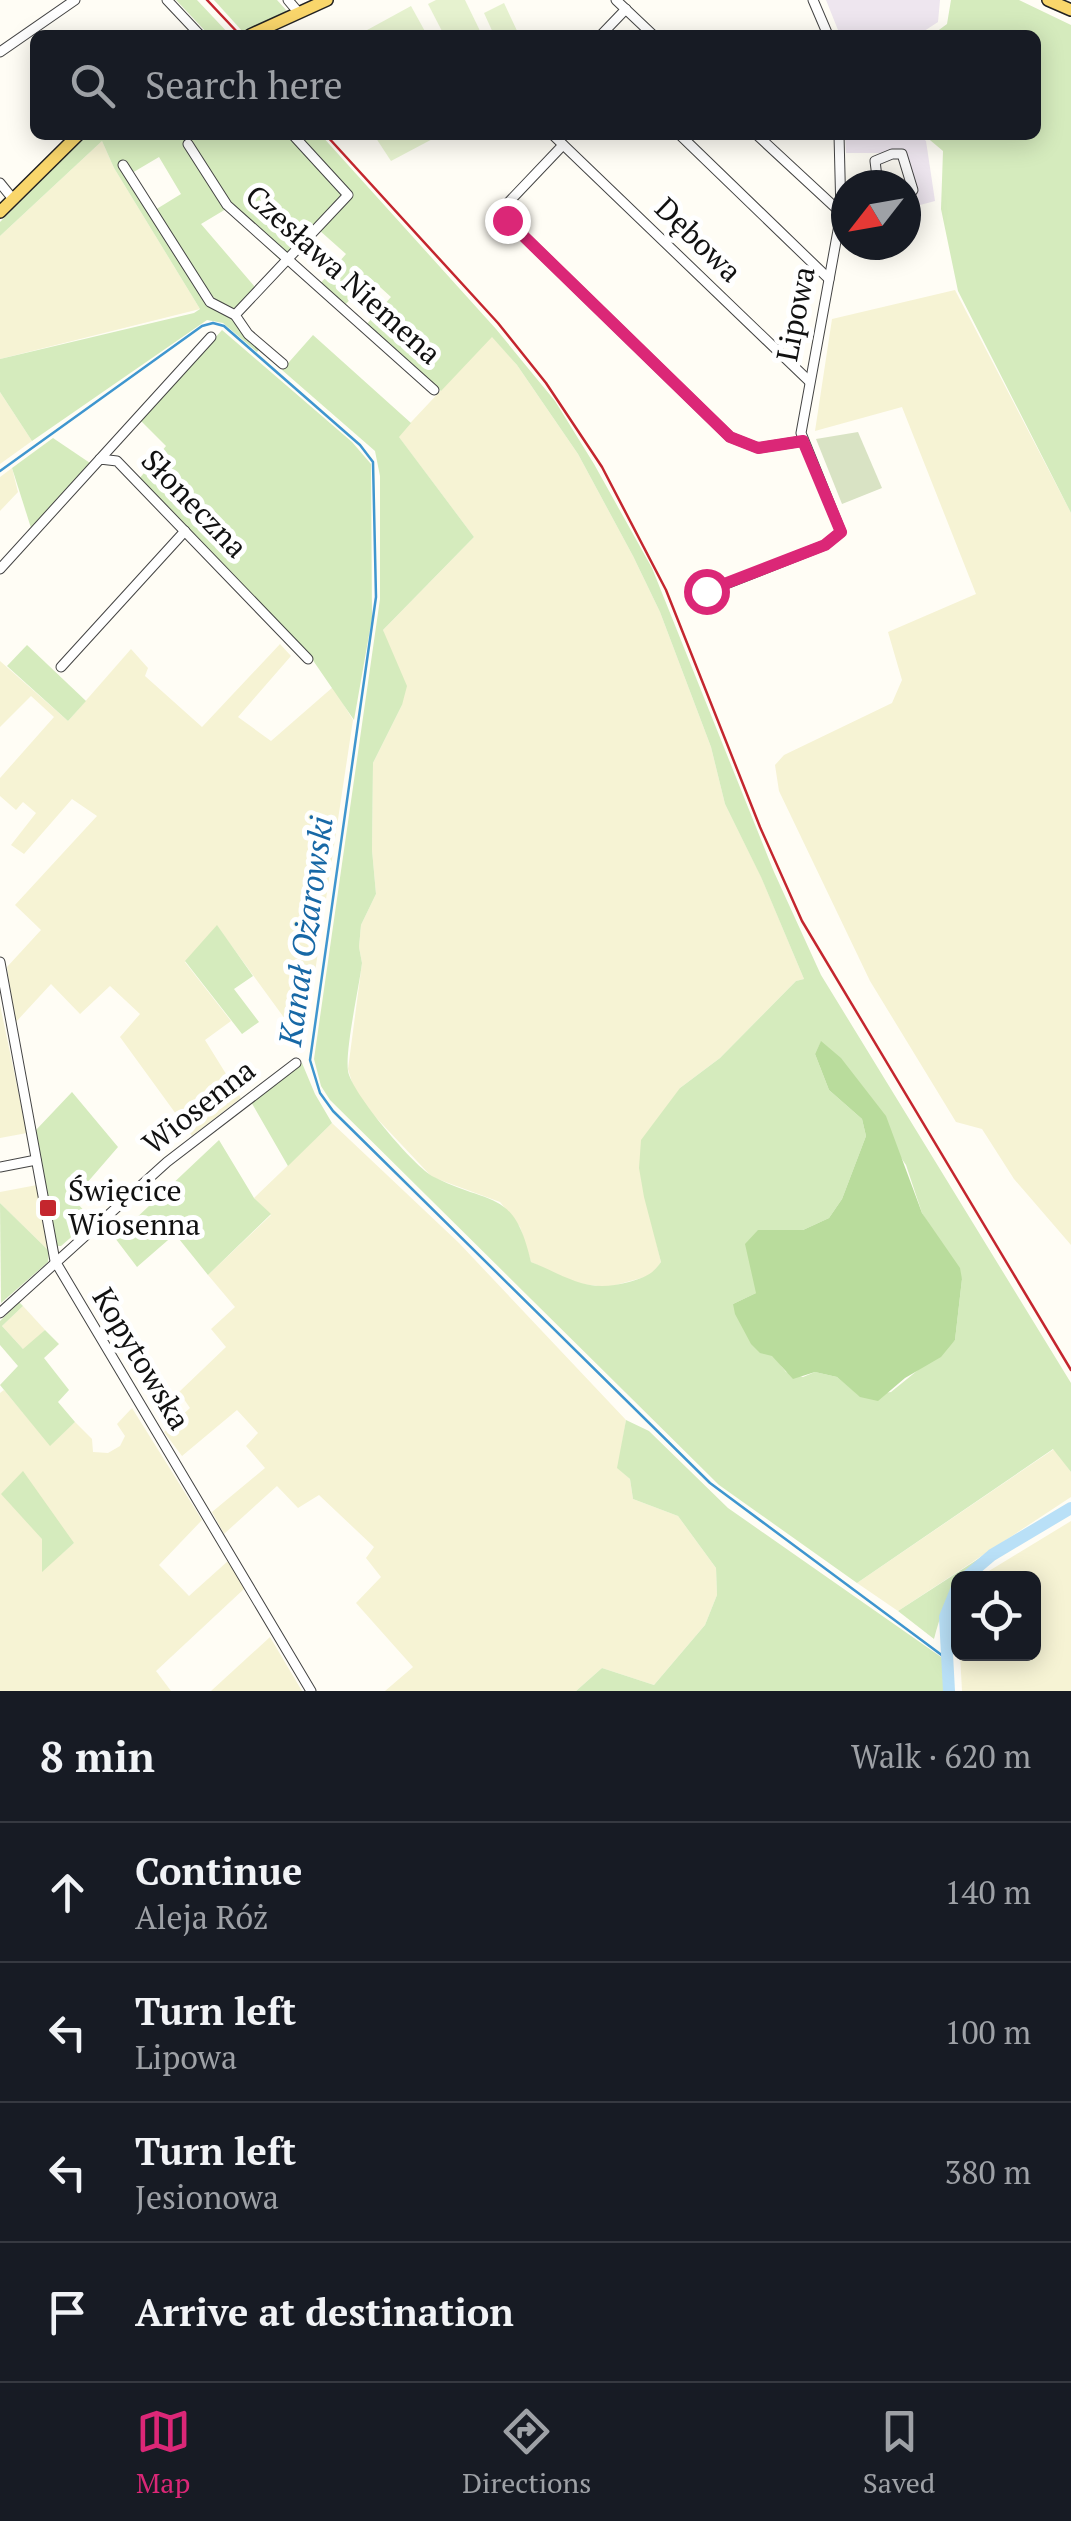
<!DOCTYPE html>
<meta charset="utf-8">
<style>
:root{--surface:#171b24;--page:#242831;--text:#f1f3f6;--muted:#9ea1a6;--line:#363941;--accent:#db2777}
body{margin:0;font-family:"PT Serif",serif;background:var(--page);color:var(--text)}
.controls{position:absolute;right:30px;bottom:30px;display:grid;overflow:hidden;border-radius:15px;box-shadow:0 5px 25px #0003}
.controls button{width:90px;height:90px;display:grid;place-items:center;padding:0;border:0;border-bottom:2px solid var(--line);background:var(--surface);color:var(--text);font:50px sans-serif}
.compass{position:absolute;left:831px;top:170px;width:90px;height:90px;border-radius:50%;background:var(--surface);box-shadow:0 5px 25px #0003;rotate:239deg}
.stop{position:absolute;width:30px;height:30px;margin:-22px;border:8px solid #db2777;border-radius:50%;background:#fff}
.stop.end{background:#db2777;border-color:#fff;box-shadow:0 2px 10px #0008}
.list{margin:0;padding:0;list-style:none}
h2{display:flex;justify-content:space-between;align-items:center;height:130px;margin:0;padding:0 40px;font-size:42px}
h2 small{font-size:32px;font-weight:400;color:var(--muted)}
.list li{display:grid;grid-template-columns:65px 1fr auto;gap:30px;align-items:center;box-sizing:border-box;height:140px;padding:0 40px;border-top:2px solid var(--line)}
.list b{display:block;font-size:38px;white-space:nowrap}
.list p{margin:0;font-size:32px;white-space:nowrap;color:var(--muted)}
.list em{font-size:32px;font-style:normal;color:var(--muted)}
.icon{flex:none;width:55px;height:55px;fill:none;stroke:currentColor;stroke-width:2;stroke-linecap:round;stroke-linejoin:round}
.map{position:relative;flex:none;width:1071px;height:1691px;overflow:hidden}
.search{position:absolute;background:var(--surface);box-shadow:0 5px 25px #0003;left:30px;right:30px;top:30px;height:110px;display:flex;align-items:center;gap:25px;box-sizing:border-box;padding:0 35px;border-radius:15px;color:var(--muted);font-size:38px}
.sheet{height:690px;background:var(--surface)}
nav{display:flex;justify-content:space-around;align-items:center;box-sizing:border-box;height:140px;border-top:2px solid var(--line);background:var(--surface);font-size:28px;color:var(--muted)}
nav a{display:grid;justify-items:center;gap:5px}
nav .on{color:var(--accent)}
.map>svg:first-child{display:block}
.industrial{fill:#eee6ef}
.farmland{fill:#f6f3d4;fill-rule:evenodd}
.green{fill:#d5ebbd;fill-rule:evenodd}
.forest{fill:#b9dc9c}
.cemetery{fill:#d9e3c4}
.pitch{fill:#e6f2cf}
.lines{fill:none;stroke-linecap:round;stroke-linejoin:round}
.stream{stroke:#3f96cf;stroke-width:2.5}
.river{stroke:#b9e0f7;stroke-width:12}
.minor-casing{stroke:#444;stroke-width:11}
.major-casing{stroke:#222;stroke-width:14}
.minor{stroke:#fff;stroke-width:9}
.major{stroke:#f9d66b;stroke-width:11}
.rail{stroke:#c4262e;stroke-width:2.5}
.route{stroke:#db2777;stroke-width:12}
.poi-dot{fill:#c4262e;stroke:#fff;stroke-width:4}
.labels{text-anchor:middle;stroke-width:10;stroke-linejoin:round;paint-order:stroke}
.street-label{font-size:30px;fill:#111;stroke:#fff}
.poi-label{font-size:30px;fill:#111;stroke:#fff;text-anchor:start}
.water-label{font-size:32px;font-style:italic;fill:#1768a6;stroke:#fff}
</style>
<div class="map">
<svg width="1071" height="1691" viewBox="0 0 1071 1691">
<rect width="100%" height="100%" fill="#fffdf5"/>
<g class="industrial">
<path d="M 826,0 L 940,0 L 938,22 L 918,35 L 840,35 Z"/>
<path d="M 845,135 L 918,135 L 926,141 L 935,201 L 920,205 L 905,153 L 846,153 Z"/>
</g>
<g class="farmland">
<path d="M 102,141 L 114,168 L 200,309 L 0,359 L 0,236 Z"/>
<path d="M 955,290 L 1071,513 L 1071,1245 L 1014,1179 L 982,1129 L 956,1122 L 870,981 L 779,791 L 775,765 L 784,755 L 892,703 L 902,680 L 888,632 L 976,594 L 902,407 L 815,431 L 832,319 Z"/>
<path d="M 492,336 L 517,365 L 578,454 L 633,556 L 660,612 L 711,747 L 725,804 L 760,874 L 804,979 L 796,981 L 720,1058 L 680,1088 L 655,1237 L 661,1262 L 652,1275 L 609,1287 L 578,1284 L 531,1262 L 520,1227 L 500,1202 L 432,1177 L 368,1109 L 354,1089 L 348,1069 L 362,963 L 359,947 L 361,925 L 376,894 L 372,850 L 373,763 L 402,705 L 383,630 L 474,537 L 398,436 Z"/>
<path d="M 0,392 L 32,441 L 0,464 Z"/>
<path d="M 12,468 L 18,492 L 0,511 L 0,477 Z"/>
<path d="M 280,644 L 291,656 L 238,717 L 271,741 L 333,687 L 353,720 L 304,1045 L 217,926 L 185,962 L 231,1021 L 205,1040 L 241,1098 L 192,1136 L 120,1037 L 140,1014 L 110,986 L 80,1014 L 51,984 L 15,1023 L 7,967 L 41,930 L 15,905 L 97,816 L 72,799 L 24,854 L 11,845 L 36,813 L 23,802 L 16,810 L 0,796 L 0,778 L 54,717 L 31,696 L 0,727 L 0,661 L 68,721 L 131,649 L 148,668 L 145,676 L 202,727 Z"/>
<path d="M 0,1005 L 27,1133 L 0,1138 Z"/>
<path d="M 332,1123 L 459,1243 L 626,1420 L 618,1468 L 630,1479 L 633,1499 L 678,1516 L 716,1568 L 717,1595 L 705,1625 L 654,1685 L 602,1668 L 576,1691 L 385,1691 L 413,1667 L 356,1603 L 381,1577 L 366,1558 L 374,1547 L 319,1495 L 298,1508 L 277,1486 L 224,1534 L 212,1512 L 265,1468 L 246,1446 L 258,1433 L 237,1410 L 182,1456 L 164,1432 L 190,1408 L 179,1392 L 226,1347 L 211,1329 L 235,1307 L 208,1275 L 271,1215 L 254,1198 Z"/>
<path d="M 37,1185 L 49,1251 L 0,1203 L 0,1192 Z"/>
<path d="M 23,1306 L 45,1330 L 24,1350 L 2,1326 Z"/>
<path d="M 4,1390 L 50,1445 L 75,1422 L 92,1439 L 93,1452 L 108,1453 L 120,1446 L 125,1436 L 117,1424 L 132,1408 L 202,1520 L 159,1565 L 189,1596 L 228,1561 L 245,1588 L 156,1671 L 171,1691 L 0,1691 L 0,1393 ZM 42,1539 L 74,1543 L 42,1571 Z"/>
<path d="M 1054,1449 L 1071,1472 L 1071,1497 L 898,1611 L 857,1583 Z"/>
<path d="M 1071,1521 L 1071,1691 L 962,1691 L 960,1654 L 1034,1654 L 1034,1578 L 981,1578 L 984,1574 Z"/>
<path d="M 270,1637 L 302,1691 L 211,1691 Z"/>
</g>
<g class="green">
<path d="M 176,0 L 197,0 L 230,35 L 209,35 Z"/>
<path d="M 214,0 L 277,0 L 287,11 L 243,32 Z"/>
<path d="M 951,0 L 1019,0 L 1071,25 L 1071,513 L 958,291 L 941,209 L 943,151 L 924,135 L 1036,135 L 1036,35 L 932,35 L 947,24 Z"/>
<path d="M 87,135 L 290,135 L 342,193 L 342,198 L 281,261 L 226,209 L 201,224 L 255,287 L 235,308 L 227,309 L 213,297 L 155,210 L 181,194 L 159,157 L 132,173 L 126,160 L 121,163 L 210,304 L 232,317 L 260,348 L 257,352 L 223,323 L 207,320 L 32,441 L 0,392 L 0,359 L 194,313 L 200,309 L 114,168 L 102,141 L 0,236 L 0,222 Z"/>
<path d="M 299,135 L 321,135 L 496,329 L 555,401 L 594,464 L 652,568 L 774,872 L 821,975 L 1071,1383 L 1071,1472 L 1053,1449 L 857,1583 L 719,1485 L 330,1100 L 321,1086 L 314,1059 L 380,599 L 380,476 L 375,451 L 282,370 L 313,335 L 411,423 L 399,437 L 474,537 L 383,630 L 407,686 L 402,705 L 373,763 L 372,850 L 376,894 L 361,925 L 359,947 L 362,963 C 359,988 345,1049 348,1071 C 351,1092 415,1168 434,1177 C 491,1206 514,1188 531,1262 C 569,1277 586,1294 629,1282 C 645,1277 652,1275 661,1262 L 644,1197 L 639,1168 L 641,1140 L 680,1088 L 720,1058 L 796,981 L 804,979 L 761,877 L 725,804 L 711,747 L 660,612 L 633,556 L 578,454 L 517,365 L 492,337 L 441,391 L 366,325 L 391,297 L 370,278 L 344,306 L 319,285 L 346,254 L 319,230 L 353,193 ZM 821,1042 L 906,1165 L 922,1213 L 962,1279 L 955,1340 L 891,1392 L 861,1397 L 837,1377 L 815,1372 L 803,1377 L 786,1372 L 733,1304 L 756,1293 L 759,1230 L 803,1230 L 829,1218 L 842,1199 L 866,1136 L 862,1119 L 829,1090 L 815,1054 Z"/>
<path d="M 222,330 L 352,442 L 371,464 L 372,618 L 354,720 L 312,659 L 139,479 L 166,446 L 141,421 Z"/>
<path d="M 53,438 L 90,463 L 32,531 L 12,468 Z"/>
<path d="M 27,645 L 86,701 L 68,721 L 7,666 Z"/>
<path d="M 217,925 L 253,976 L 234,989 L 259,1022 L 242,1034 L 185,961 Z"/>
<path d="M 302,1063 L 315,1094 L 332,1123 L 288,1166 L 250,1100 Z"/>
<path d="M 72,1092 L 118,1147 L 73,1199 L 92,1219 L 61,1246 L 57,1246 L 36,1130 Z"/>
<path d="M 219,1140 L 254,1198 L 271,1214 L 208,1275 L 175,1234 L 137,1267 L 115,1238 Z"/>
<path d="M 0,1203 L 49,1251 L 48,1262 L 1,1303 Z"/>
<path d="M 19,1302 L 23,1306 L 2,1326 L 23,1349 L 45,1330 L 59,1344 L 44,1358 L 69,1390 L 58,1402 L 75,1422 L 50,1446 L 0,1385 L 18,1366 L 0,1345 L 0,1321 Z"/>
<path d="M 626,1420 L 649,1431 L 728,1508 L 944,1659 L 945,1691 L 576,1691 L 602,1668 L 654,1685 L 705,1625 L 717,1595 L 716,1568 L 678,1516 L 633,1499 L 630,1479 L 617,1468 Z"/>
<path d="M 23,1471 L 74,1543 L 42,1572 L 42,1539 L 1,1494 Z"/>
<path d="M 989,1552 C 953,1583 947,1592 934,1639 L 898,1611 Z"/>
</g>
<path class="forest" d="M 821,1041 L 841,1058 L 886,1116 L 922,1213 L 960,1268 L 962,1279 L 955,1340 L 941,1357 L 905,1378 L 878,1401 L 860,1397 L 837,1377 L 815,1372 L 793,1379 L 772,1356 L 760,1353 L 751,1344 L 735,1314 L 733,1304 L 756,1293 L 745,1244 L 758,1230 L 803,1230 L 829,1218 L 842,1199 L 866,1136 L 862,1119 L 829,1090 L 815,1054 Z"/>
<path class="cemetery" d="M 858,432 L 882,488 L 842,504 L 816,439 Z"/>
<g class="pitch">
<path d="M 436,0 L 465,0 L 482,35 L 444,35 L 428,4 Z"/>
<path d="M 504,3 L 519,35 L 494,35 L 484,13 Z"/>
<path d="M 411,6 L 427,35 L 358,35 Z"/>
<path d="M 374,135 L 440,135 L 391,161 Z"/>
</g>
<g class="lines">
<path class="stream" d="M 0,471 L 202,326 L 213,323 L 224,326 L 360,445 L 373,462 L 376,597 L 310,1060 L 320,1093 L 333,1111 L 710,1483 L 947,1659"/>
<g class="river">
<path d="M 965,1578 L 992,1555 L 1071,1508"/>
<path d="M 949,1691 L 945,1617 L 958,1585"/>
</g>
<defs>
<g id="minor">
<path d="M 167,0 L 200,35"/>
<path d="M 288,0 L 299,13"/>
<path d="M 616,0 L 653,35"/>
<path d="M 813,0 L 828,35"/>
<path d="M 601,35 L 626,9"/>
<path d="M 0,52 L 75,0"/>
<path d="M 553,135 L 809,381"/>
<path d="M 680,135 L 829,279"/>
<path d="M 757,135 L 839,211"/>
<path d="M 188,144 L 227,205 L 434,390"/>
<path d="M 563,145 L 506,205 L 507,220 L 730,437 L 758,448 L 803,441"/>
<path d="M 123,165 L 210,302 L 235,315 L 248,334 L 283,364"/>
<path d="M 0,183 L 13,199"/>
<path d="M 878,185 L 875,161 L 892,154 L 902,154 L 913,190 L 906,200"/>
<path d="M 235,315 L 348,195 L 293,135"/>
<path d="M 100,459 L 211,337"/>
<path d="M 0,569 L 100,459 L 117,461 L 308,659"/>
<path d="M 700,591 L 716,588 L 825,545 L 841,532 L 801,433 L 841,214 L 839,135"/>
<path d="M 61,667 L 185,531"/>
<path d="M 0,962 L 55,1261 L 311,1691"/>
<path d="M 0,1167 L 36,1160"/>
<path d="M 0,1313 L 167,1162 L 296,1063"/>
</g>
<g id="major">
<path d="M 1048,0 L 1071,10"/>
<path d="M 250,35 L 327,0"/>
<path d="M 0,212 L 78,135"/>
</g>
</defs>
<use href="#minor" class="minor-casing"/>
<use href="#major" class="major-casing"/>
<use href="#minor" class="minor"/>
<use href="#major" class="major"/>
<g class="rail">
<path d="M 207,0 L 240,35"/>
<path d="M 326,135 L 498,323 L 546,383 L 602,467 L 666,590 L 760,827 L 802,921 L 1071,1370"/>
</g>
</g>
<g class="lines">
<path class="route" d="M 507,220 L 730,437 L 758,448 L 803,441 L 841,532 L 825,545 L 706,591"/>
</g>
<rect class="poi-dot" x="38" y="1198" width="20" height="20" rx="5"/>
<g class="labels">
<g class="street-label">
<text transform="translate(698 240) rotate(44)" y="10">Dębowa</text>
<text transform="translate(343 275) rotate(42)" y="10">Czesława Niemena</text>
<text transform="translate(796 314) rotate(-79)" y="10">Lipowa</text>
<text transform="translate(194 504) rotate(46)" y="10">Słoneczna</text>
<text transform="translate(199 1107) rotate(-38)" y="10">Wiosenna</text>
<text transform="translate(141 1359) rotate(59)" y="10">Kopytowska</text>
</g>
<g class="poi-label">
<text x="68" y="1201">Święcice<tspan x="68" dy="34">Wiosenna</tspan></text>
</g>
<g class="water-label">
<text transform="translate(306 931) rotate(-82)" y="11">Kanał Ożarowski</text>
</g>
</g>
</svg>
<div class="controls">
<button><svg class="icon" aria-label="locate" viewBox="0 0 24 24"><circle cx="12" cy="12" r="6"/><path d="M12 2v4M12 18v4M2 12h4M18 12h4"/></svg></button>
</div>
<svg class="compass" viewBox="-18 -18 36 36"><path d="M0-13l5 13h-10z" fill="#e53935"/><path d="M0 13l5-13h-10z" fill="#9ea1a6"/></svg>
<div class="stop" style="left:706px;top:591px"></div>
<div class="stop end" style="left:507px;top:220px"></div>
<div class="search"><svg class="icon" aria-label="search" viewBox="0 0 24 24"><circle cx="10" cy="10" r="6"/><path d="M15 15l6 6"/></svg>Search here</div>
</div>
<section class="sheet">
<h2>8 min<small>Walk · 620 m</small></h2>
<ul class="list">
<li><svg class="icon" aria-label="ahead" viewBox="0 0 24 24"><path d="M12 20V5M6 11l6-6 6 6"/></svg><div><b>Continue</b><p>Aleja Róż</p></div><em>140 m</em></li>
<li><svg class="icon" aria-label="left" viewBox="0 0 24 24"><path d="M17 20v-9H6M10 6l-5 5 5 5"/></svg><div><b>Turn left</b><p>Lipowa</p></div><em>100 m</em></li>
<li><svg class="icon" aria-label="left" viewBox="0 0 24 24"><path d="M17 20v-9H6M10 6l-5 5 5 5"/></svg><div><b>Turn left</b><p>Jesionowa</p></div><em>380 m</em></li>
<li><svg class="icon" aria-label="arrive" viewBox="0 0 24 24"><path d="M6 21V4h12l-3 4 3 4H6"/></svg><div><b>Arrive at destination</b></div></li>
</ul>
</section>
<nav>
<a class="on"><svg class="icon" aria-label="map" viewBox="0 0 24 24"><path d="M3 6l6-2 6 2 6-2v14l-6 2-6-2-6 2zM9 4v14M15 6v14"/></svg>Map</a>
<a><svg class="icon" aria-label="directions" viewBox="0 0 24 24"><path d="M12 3l9 9-9 9-9-9zM9 14v-3h6M13 9l2 2-2 2"/></svg>Directions</a>
<a><svg class="icon" aria-label="saved" viewBox="0 0 24 24"><path d="M7 4h10v16l-5-4-5 4z"/></svg>Saved</a>
</nav>
